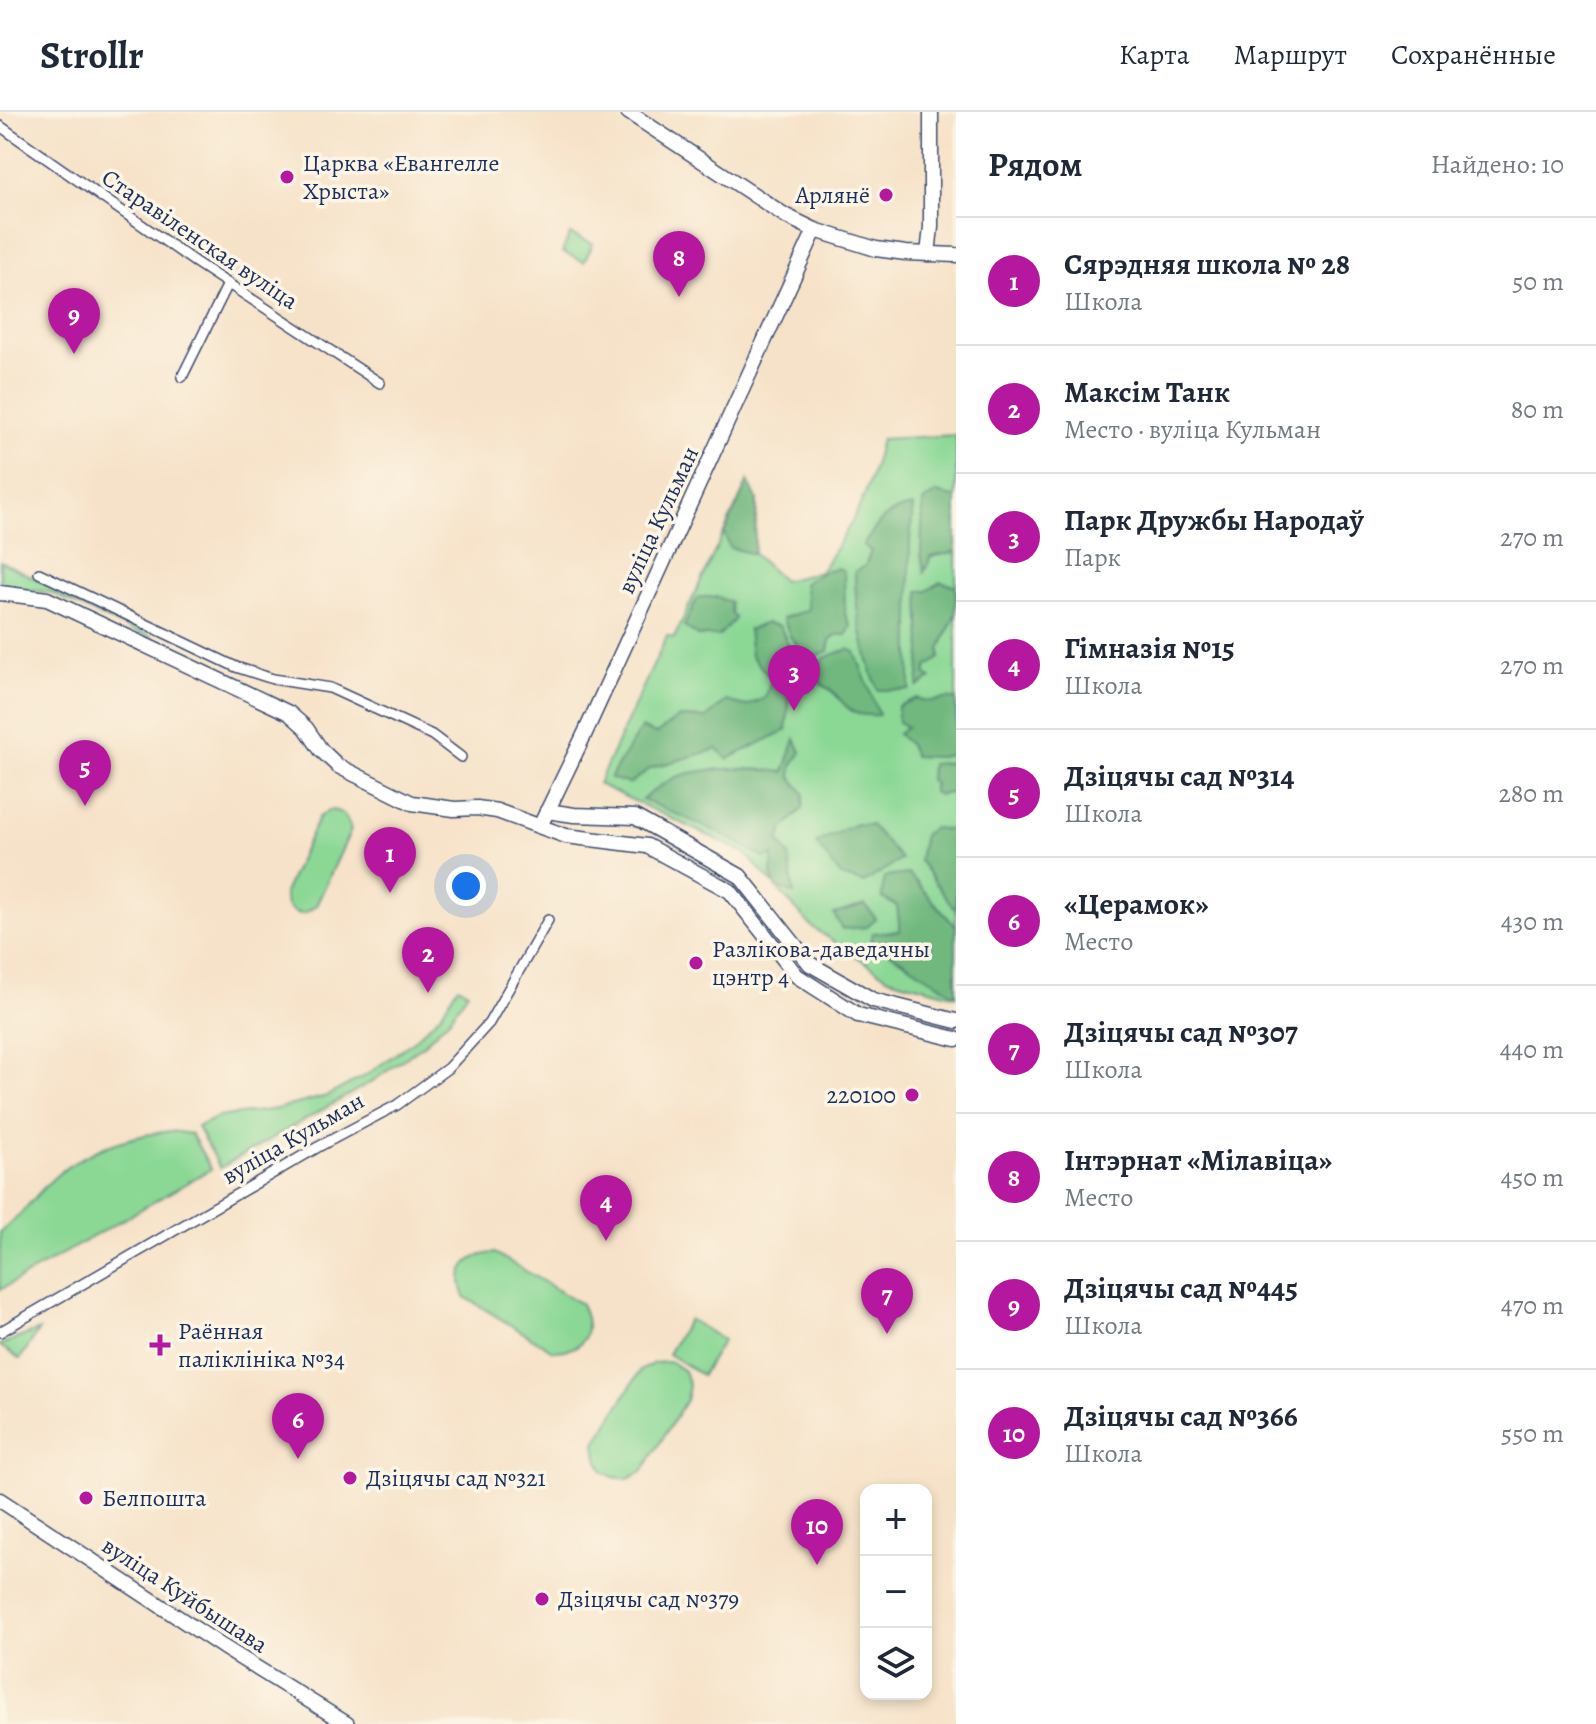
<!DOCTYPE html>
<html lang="ru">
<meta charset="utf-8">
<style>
:root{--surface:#fff;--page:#f6f6f7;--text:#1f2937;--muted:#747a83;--line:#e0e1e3;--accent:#b5179e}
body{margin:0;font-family:Alegreya,serif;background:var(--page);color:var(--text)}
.controls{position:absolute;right:24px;bottom:24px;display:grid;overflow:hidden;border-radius:16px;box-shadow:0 4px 12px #0003}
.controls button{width:72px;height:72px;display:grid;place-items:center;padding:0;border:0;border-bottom:2px solid var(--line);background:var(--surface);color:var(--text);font:40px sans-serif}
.you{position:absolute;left:466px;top:774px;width:28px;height:28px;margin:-20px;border:6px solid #fff;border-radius:50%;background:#1a73e8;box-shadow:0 0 0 12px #1a73e833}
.badge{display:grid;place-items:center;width:52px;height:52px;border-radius:50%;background:var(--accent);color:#fff;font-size:26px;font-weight:700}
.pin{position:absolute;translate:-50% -66px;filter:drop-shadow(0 2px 4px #0008)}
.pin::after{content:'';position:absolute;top:42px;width:28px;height:24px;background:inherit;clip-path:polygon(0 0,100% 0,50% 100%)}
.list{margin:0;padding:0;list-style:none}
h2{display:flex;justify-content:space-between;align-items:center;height:104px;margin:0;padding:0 32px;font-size:34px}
h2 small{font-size:26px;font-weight:400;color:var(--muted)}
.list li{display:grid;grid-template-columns:52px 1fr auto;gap:24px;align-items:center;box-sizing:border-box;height:128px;padding:0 32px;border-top:2px solid var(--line)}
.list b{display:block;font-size:30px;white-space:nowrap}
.list p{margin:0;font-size:26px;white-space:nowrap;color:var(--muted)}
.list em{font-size:26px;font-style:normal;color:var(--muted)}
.icon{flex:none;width:44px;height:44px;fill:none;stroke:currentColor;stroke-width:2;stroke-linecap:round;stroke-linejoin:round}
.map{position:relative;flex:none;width:956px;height:1612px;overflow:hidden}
header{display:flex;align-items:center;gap:48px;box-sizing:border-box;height:112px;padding:0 40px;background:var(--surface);border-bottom:2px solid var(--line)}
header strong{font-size:38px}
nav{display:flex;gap:44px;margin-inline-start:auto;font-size:28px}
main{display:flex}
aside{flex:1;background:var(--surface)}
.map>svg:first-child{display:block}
.green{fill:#8bd895;stroke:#53847a;stroke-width:2}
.forest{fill:#70b87e;stroke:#46746e;stroke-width:2}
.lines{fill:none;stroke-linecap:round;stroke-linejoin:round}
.minor-casing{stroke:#3c4a6e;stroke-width:12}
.secondary-casing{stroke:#3c4a6e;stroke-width:17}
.primary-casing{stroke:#3c4a6e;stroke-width:17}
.minor{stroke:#fff;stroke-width:9}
.secondary{stroke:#fff;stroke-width:14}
.primary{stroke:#fff;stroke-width:14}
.poi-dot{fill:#b5179e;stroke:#fcf5e5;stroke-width:3}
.labels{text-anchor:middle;stroke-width:7;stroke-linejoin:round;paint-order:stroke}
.poi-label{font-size:24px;fill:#1b2f5e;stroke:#fcf5e5;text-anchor:start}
.street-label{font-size:24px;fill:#1b2f5e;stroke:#fcf5e5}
</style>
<header>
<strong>Strollr</strong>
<nav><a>Карта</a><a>Маршрут</a><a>Сохранённые</a></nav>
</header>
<main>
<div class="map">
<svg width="956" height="1612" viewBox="0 0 956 1612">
<rect width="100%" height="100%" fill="#fcf5e5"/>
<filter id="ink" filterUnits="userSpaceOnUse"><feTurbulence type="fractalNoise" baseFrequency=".0125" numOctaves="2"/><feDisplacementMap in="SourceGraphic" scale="16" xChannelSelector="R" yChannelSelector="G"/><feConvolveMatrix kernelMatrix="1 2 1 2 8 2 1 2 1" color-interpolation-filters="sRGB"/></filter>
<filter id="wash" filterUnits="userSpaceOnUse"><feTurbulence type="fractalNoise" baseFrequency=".006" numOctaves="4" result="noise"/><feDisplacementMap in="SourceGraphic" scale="32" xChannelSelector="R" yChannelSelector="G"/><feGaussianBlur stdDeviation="1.8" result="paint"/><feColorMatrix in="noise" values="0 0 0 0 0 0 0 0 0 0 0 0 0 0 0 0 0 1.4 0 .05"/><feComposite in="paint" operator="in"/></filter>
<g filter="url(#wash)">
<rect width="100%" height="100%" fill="#f6e2c8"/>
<g class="green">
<path d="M 570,122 L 593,132 L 584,150 L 562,140 Z"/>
<path d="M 956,323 L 956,884 L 889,866 L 812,815 L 745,741 L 598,672 L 667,524 L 674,526 L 748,369 L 757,388 L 754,442 L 783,469 L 820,460 C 853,412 868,385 881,327 Z"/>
<path d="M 0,449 L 152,524 L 150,527 L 49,480 L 0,476 Z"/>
<path d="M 329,698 C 344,699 347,704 351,718 L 316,794 L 303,802 C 289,800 286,795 284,781 L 319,705 Z"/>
<path d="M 458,874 L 468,880 L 450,906 L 422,934 L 373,969 L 220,1056 L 197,1015 L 218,1005 L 277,997 L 327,984 L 365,964 L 412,930 L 441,902 Z"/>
<path d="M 170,1019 L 191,1022 L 211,1057 L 0,1178 L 0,1120 C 23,1103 36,1081 57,1063 C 89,1036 130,1024 170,1019 Z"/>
<path d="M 495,1141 L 581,1192 C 594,1220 586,1239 553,1239 L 465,1185 C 454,1158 467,1143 495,1141 Z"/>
<path d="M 689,1207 L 723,1228 L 702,1263 L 668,1242 Z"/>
<path d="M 39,1218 L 20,1247 L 0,1234 L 0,1233 Z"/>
<path d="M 671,1250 L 684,1259 L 689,1274 L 686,1288 L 642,1360 L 628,1367 L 613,1365 L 603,1359 L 597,1346 L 595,1332 L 640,1259 L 654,1251 Z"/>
</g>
<g class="forest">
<path d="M 748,369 L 757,388 L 754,442 L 730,436 L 724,421 Z"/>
<path d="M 937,381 L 956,386 L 956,440 L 931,445 L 924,460 L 921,441 L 923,389 Z"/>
<path d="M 913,394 L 910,429 L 910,578 L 878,578 C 863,539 855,501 855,459 L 865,454 L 871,439 L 863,434 C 878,411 885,398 913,394 Z"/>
<path d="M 839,456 L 844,460 L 845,502 L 851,515 L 846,523 L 837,523 L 830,528 L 828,539 L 818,543 L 806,559 L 795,554 L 799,534 L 791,526 L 783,506 L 808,498 L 804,471 L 827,458 Z"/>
<path d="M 940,470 L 956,474 L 956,501 L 940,537 L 940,546 L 927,555 L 925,562 L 931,566 L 918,575 L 921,539 L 919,479 L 927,479 Z"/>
<path d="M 698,485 L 717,485 L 730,490 L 731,501 L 735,507 L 719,524 L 698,524 L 684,514 Z"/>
<path d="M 766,511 L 780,514 L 794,546 L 790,559 L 776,565 L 769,564 L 751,544 L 748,518 Z"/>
<path d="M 848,537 L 855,540 L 879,603 C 839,606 848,585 821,572 L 817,557 L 824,546 Z"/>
<path d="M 771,570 L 784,573 L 789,591 L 786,618 L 728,647 L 717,637 L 651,656 L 629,672 L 610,666 L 641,616 L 656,622 L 679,605 L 706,606 L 726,589 L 746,594 L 765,586 Z"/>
<path d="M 917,586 C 933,594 943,583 956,588 L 956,640 C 942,648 930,644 914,644 L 909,632 L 898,622 L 907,615 L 898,610 L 898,594 Z"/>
<path d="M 795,627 L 801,640 L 792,654 L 791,665 L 804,681 L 803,696 L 783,717 L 779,729 L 789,743 L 794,782 L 776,775 L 772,765 L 773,743 L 764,746 C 726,721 683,706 642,687 C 653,680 666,668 679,664 C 712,654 751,656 784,660 Z"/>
<path d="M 956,650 L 956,680 L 938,683 L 932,679 L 934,672 L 930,668 L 931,652 Z"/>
<path d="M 856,712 L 871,713 L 901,747 L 864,771 L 841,764 L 816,731 Z"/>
<path d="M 933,716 L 951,718 L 956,722 L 956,799 L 919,748 L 924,722 Z"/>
<path d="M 909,762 L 956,815 L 956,883 L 870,828 L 873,821 L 900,819 L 897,794 L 882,786 L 884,765 Z"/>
<path d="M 865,793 L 876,807 L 867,815 L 842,817 L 834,802 Z"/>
</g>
</g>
<g filter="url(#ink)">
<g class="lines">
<defs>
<g id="minor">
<path d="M 0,14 L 195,150 L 380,271"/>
<path d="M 182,265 L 228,172"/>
<path d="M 39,461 L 236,555 L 273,567 L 330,576 L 432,623 L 461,645"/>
<path d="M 0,1220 L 318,1035 L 397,993 L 448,956 L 489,911 L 548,808"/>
</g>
<g id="secondary">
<path d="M 628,0 L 786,104 L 815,118 L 876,137 L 906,141 L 956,143"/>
<path d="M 928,142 L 931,115 L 931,0"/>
<path d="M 543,708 L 585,621 L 815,118"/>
<path d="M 0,1388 L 223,1535 L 347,1612"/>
</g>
<g id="primary">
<path d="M 0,481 L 47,487 L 289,601 L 306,616 L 321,638 L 338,654 L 412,691 L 454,697 L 477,696 L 497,699 L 566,724 L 647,734 L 730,779 L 797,864 L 858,903 L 956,927"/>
<path d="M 547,699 L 574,703 L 635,705 L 644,710 L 740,764 L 810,852 L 873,888 L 956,909"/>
</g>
</defs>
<use href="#minor" class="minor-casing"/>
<use href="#secondary" class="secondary-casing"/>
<use href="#primary" class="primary-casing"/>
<use href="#minor" class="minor"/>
<use href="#secondary" class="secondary"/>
<use href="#primary" class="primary"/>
</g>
</g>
<g class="poi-dot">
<circle cx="287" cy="65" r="8"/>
<circle cx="886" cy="83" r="8"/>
<circle cx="696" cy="851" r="8"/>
<circle cx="912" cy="983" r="8"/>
<path d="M156 1221h8v8h8v8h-8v8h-8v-8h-8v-8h8z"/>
<circle cx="350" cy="1366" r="8"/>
<circle cx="86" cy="1386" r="8"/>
<circle cx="542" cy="1487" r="8"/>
</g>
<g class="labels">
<g class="poi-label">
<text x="303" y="59">Царква «Евангелле<tspan x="303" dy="28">Хрыста»</tspan></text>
<text x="870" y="91" text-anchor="end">Арлянё</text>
<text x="712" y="845">Разлікова-даведачны<tspan x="712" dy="28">цэнтр 4</tspan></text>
<text x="896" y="991" text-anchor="end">220100</text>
<text x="178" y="1227">Раённая<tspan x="178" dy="28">паліклініка №34</tspan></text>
<text x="366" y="1374">Дзіцячы сад №321</text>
<text x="102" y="1394">Белпошта</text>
<text x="558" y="1495">Дзіцячы сад №379</text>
</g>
<g class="street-label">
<text transform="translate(200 127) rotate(34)" y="8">Старавіленская вуліца</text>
<text transform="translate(658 408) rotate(-65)" y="8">вуліца Кульман</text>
<text transform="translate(293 1026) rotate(-30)" y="8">вуліца Кульман</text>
<text transform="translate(185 1483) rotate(33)" y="8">вуліца Куйбышава</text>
</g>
</g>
</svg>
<div class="controls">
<button>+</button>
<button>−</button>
<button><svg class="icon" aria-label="layers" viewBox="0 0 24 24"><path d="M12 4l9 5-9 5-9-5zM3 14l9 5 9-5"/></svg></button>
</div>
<div class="you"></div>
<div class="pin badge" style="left:390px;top:781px">1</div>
<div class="pin badge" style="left:428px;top:881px">2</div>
<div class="pin badge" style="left:794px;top:599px">3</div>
<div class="pin badge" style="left:606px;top:1129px">4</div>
<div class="pin badge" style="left:85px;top:694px">5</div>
<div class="pin badge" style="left:298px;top:1347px">6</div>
<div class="pin badge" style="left:887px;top:1222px">7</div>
<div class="pin badge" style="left:679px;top:185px">8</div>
<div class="pin badge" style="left:74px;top:242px">9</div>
<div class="pin badge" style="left:817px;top:1453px">10</div>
</div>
<aside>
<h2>Рядом<small>Найдено: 10</small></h2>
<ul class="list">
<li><span class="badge">1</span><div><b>Сярэдняя школа № 28</b><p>Школа</p></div><em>50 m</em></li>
<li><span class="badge">2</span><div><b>Максім Танк</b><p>Место · вуліца Кульман</p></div><em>80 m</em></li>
<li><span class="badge">3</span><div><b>Парк Дружбы Народаў</b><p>Парк</p></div><em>270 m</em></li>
<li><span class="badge">4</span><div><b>Гімназія №15</b><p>Школа</p></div><em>270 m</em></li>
<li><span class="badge">5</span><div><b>Дзіцячы сад №314</b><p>Школа</p></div><em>280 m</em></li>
<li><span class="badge">6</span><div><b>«Церамок»</b><p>Место</p></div><em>430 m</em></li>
<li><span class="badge">7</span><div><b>Дзіцячы сад №307</b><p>Школа</p></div><em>440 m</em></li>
<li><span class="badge">8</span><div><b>Інтэрнат «Мілавіца»</b><p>Место</p></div><em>450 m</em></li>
<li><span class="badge">9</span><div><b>Дзіцячы сад №445</b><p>Школа</p></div><em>470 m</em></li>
<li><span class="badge">10</span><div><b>Дзіцячы сад №366</b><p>Школа</p></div><em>550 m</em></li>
</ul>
</aside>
</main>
